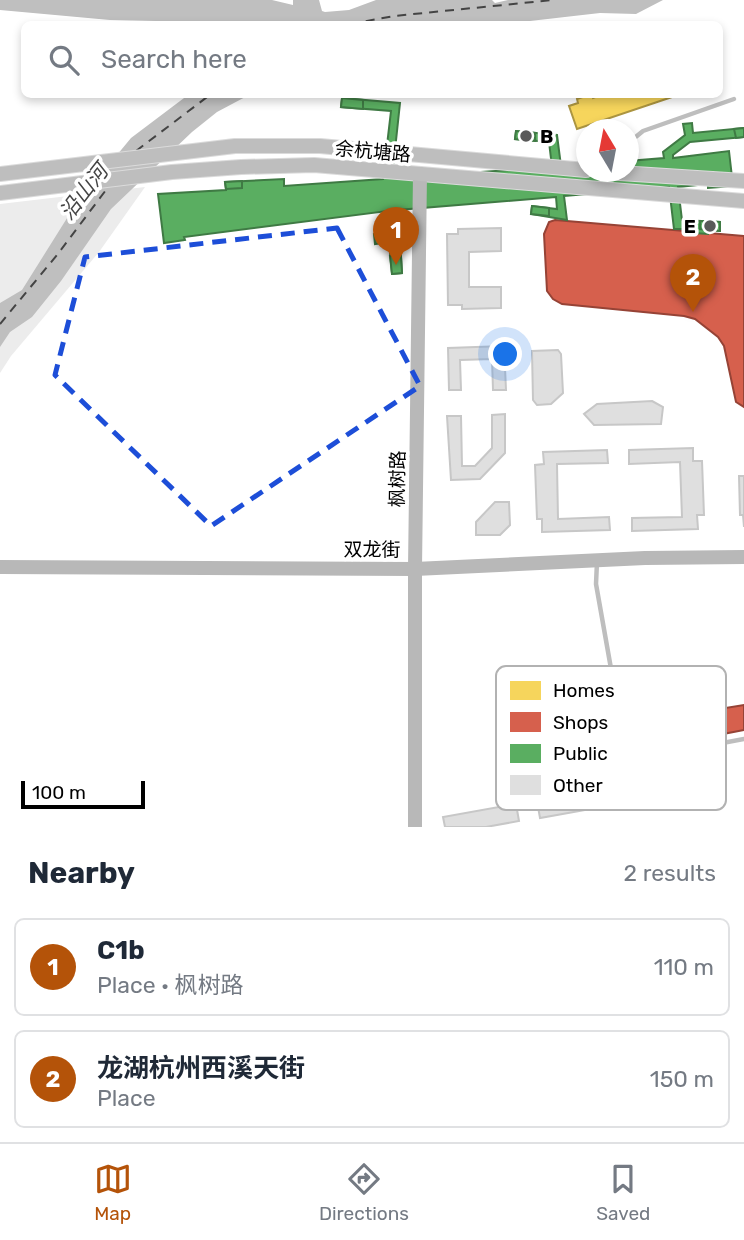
<!DOCTYPE html>
<meta charset="utf-8">
<style>
:root{--surface:#fff;--page:#f2f2f3;--text:#1f2937;--muted:#747a83;--line:#e0e1e3;--accent:#b45309}
body{margin:0;font-family:Rubik,"Noto Sans SC",sans-serif;background:var(--page);color:var(--text)}
.compass{position:absolute;left:576px;top:119px;width:63px;height:63px;border-radius:50%;background:var(--surface);box-shadow:0 4px 10px #0003;rotate:350deg}
.scale{position:absolute;left:21px;bottom:18px;width:124px;box-sizing:border-box;padding-left:7px;border:4px solid #000;border-top:0;font-size:19px;line-height:24px;white-space:nowrap;color:#000;-webkit-text-stroke:5px #fff;paint-order:stroke}
.you{position:absolute;left:506px;top:355px;width:24px;height:24px;margin:-18px;border:5px solid #fff;border-radius:50%;background:#1a73e8;box-shadow:0 0 0 10px #1a73e833}
.badge{display:grid;place-items:center;width:46px;height:46px;border-radius:50%;background:var(--accent);color:#fff;font-size:23px;font-weight:700}
.pin{position:absolute;translate:-50% -58px;filter:drop-shadow(0 2px 4px #0008)}
.pin::after{content:'';position:absolute;top:37px;width:24px;height:21px;background:inherit;clip-path:polygon(0 0,100% 0,50% 100%)}
.list{margin:0;padding:0;list-style:none}
h2{display:flex;justify-content:space-between;align-items:center;height:91px;margin:0;padding:0 28px;font-size:30px}
h2 small{font-size:23px;font-weight:400;color:var(--muted)}
.list li{display:grid;grid-template-columns:46px 1fr auto;gap:21px;align-items:center;box-sizing:border-box;height:98px;margin:0 14px 14px;padding:0 14px;border:2px solid var(--line);border-radius:10px}
.list b{display:block;font-size:26px;white-space:nowrap}
.list p{margin:0;font-size:23px;white-space:nowrap;color:var(--muted)}
.list em{font-size:23px;font-style:normal;color:var(--muted)}
.icon{flex:none;width:38px;height:38px;fill:none;stroke:currentColor;stroke-width:2;stroke-linecap:round;stroke-linejoin:round}
.map{position:relative;flex:none;width:744px;height:827px;overflow:hidden}
.search{position:absolute;background:var(--surface);box-shadow:0 4px 10px #0003;left:21px;right:21px;top:21px;height:77px;display:flex;align-items:center;gap:18px;box-sizing:border-box;padding:0 24px;border-radius:10px;color:var(--muted);font-size:26px}
.sheet{height:315px;background:var(--surface)}
nav{display:flex;justify-content:space-around;align-items:center;box-sizing:border-box;height:98px;border-top:2px solid var(--line);background:var(--surface);font-size:19px;color:var(--muted)}
nav a{display:grid;justify-items:center;gap:4px}
nav .on{color:var(--accent)}
.map>svg:first-child{display:block}
.green{fill:#ececec}
.water{fill:#bfbfbf}
.homes{fill:#f6d55c;stroke:#ac9540;stroke-width:2}
.shops{fill:#d6604d;stroke:#964336;stroke-width:2}
.public{fill:#5aae61;stroke:#3f7a44;stroke-width:2}
.lines{fill:none;stroke-linecap:round;stroke-linejoin:round}
.ferry{stroke:#444;stroke-width:2;stroke-dasharray:9 7;stroke-linecap:butt}
.building{fill:#dfdfdf;stroke:#c7c7c7;stroke-width:2}
.primary-casing{stroke:#dbdbdb;stroke-width:16}
.lane{stroke:#bebebe;stroke-width:4.5}
.secondary{stroke:#b8b8b8;stroke-width:14}
.primary{stroke:#bebebe;stroke-width:14}
.marked{fill:none;stroke:#1d4ed8;stroke-width:5;stroke-dasharray:14 9;stroke-linejoin:round}
.poi-dot{fill:#595959;stroke:#fff;stroke-width:2.5}
.labels{text-anchor:middle;stroke-width:7;stroke-linejoin:round;paint-order:stroke}
.poi-label{font-size:19px;font-weight:bold;fill:#000;stroke:#fff;text-anchor:start}
.street-label{font-size:19px;fill:#000;stroke:#fff}
.water-label{font-size:21px;font-style:italic;fill:#444;stroke:#fff}
.key{fill:#fff;stroke:#b2b2b2;stroke-width:2}
.key-label{font-size:19px;fill:#000}
</style>
<div class="map">
<svg width="744" height="827" viewBox="0 0 744 827">
<rect width="100%" height="100%" fill="#fff"/>
<path class="green" d="M 145,187 L 99,252 L 11,356 L 0,373 L 0,204 Z"/>
<g class="water">
<path d="M 0,0 L 272,0 L 293,5 L 293,0 L 319,0 L 322,11 L 325,12 L 349,10 L 376,0 L 492,0 L 495,3 L 508,0 L 663,0 L 636,14 L 600,13 L 504,24 L 175,24 L 156,21 L 110,20 L 0,10 Z"/>
<path d="M 188,95 L 249,95 L 217,112 L 192,132 L 111,209 L 61,281 L 32,317 L 10,332 L 0,347 L 0,303 L 22,290 L 74,207 L 131,138 Z"/>
</g>
<path class="homes" d="M 591,94 L 593,98 L 603,94 L 681,94 L 577,129 L 569,106 L 578,103 L 577,99 Z"/>
<g class="shops">
<path d="M 555,220 L 744,236 L 744,407 L 736,402 L 724,346 L 718,337 L 695,319 L 684,316 L 562,304 L 553,299 L 547,291 L 544,234 L 549,222 Z"/>
<path d="M 744,705 L 744,730 L 723,734 L 719,709 Z"/>
</g>
<g class="public">
<path d="M 342,98 L 400,103 L 392,178 L 552,167 L 549,142 L 515,139 L 516,131 L 557,135 L 561,166 L 586,172 L 628,172 L 628,161 L 664,158 L 663,152 L 685,135 L 683,124 L 692,123 L 693,133 L 744,128 L 744,137 L 690,142 L 673,155 L 673,158 L 729,151 L 733,186 L 708,188 L 708,184 L 678,187 L 682,220 L 720,222 L 720,231 L 708,230 L 708,234 L 694,233 L 694,229 L 674,229 L 669,187 L 564,196 L 567,220 L 531,214 L 532,206 L 557,209 L 556,197 L 398,210 L 402,273 L 392,274 L 389,242 L 375,244 L 374,234 L 389,232 L 387,211 L 184,237 L 185,240 L 164,243 L 158,194 L 226,190 L 225,182 L 284,179 L 284,186 L 383,179 L 391,111 L 341,107 Z"/>
<path d="M 342,98 L 363,100 L 363,109 L 341,107 Z"/>
<path d="M 744,128 L 744,137 L 736,138 L 734,129 Z"/>
<path d="M 516,131 L 535,133 L 535,141 L 515,139 Z"/>
<path d="M 242,181 L 242,188 L 226,189 L 225,182 Z"/>
<path d="M 532,206 L 549,208 L 549,216 L 531,214 Z"/>
<path d="M 700,221 L 720,222 L 720,231 L 700,229 Z"/>
<path d="M 390,256 L 401,256 L 402,273 L 392,274 Z"/>
</g>
<g class="lines">
<g class="ferry">
<path d="M 350,24 L 394,16 L 553,0"/>
<path d="M 136,151 L 211,94"/>
<path d="M 0,324 L 57,255 L 109,186"/>
</g>
</g>
<g class="building">
<path d="M 501,228 L 501,251 L 469,252 L 469,287 L 501,287 L 501,308 L 462,309 L 462,305 L 448,305 L 447,234 L 458,234 L 458,229 Z"/>
<path d="M 504,346 L 506,390 L 493,390 L 492,359 L 460,360 L 461,390 L 449,390 L 448,348 Z"/>
<path d="M 558,350 L 561,354 L 563,393 L 551,404 L 537,405 L 533,400 L 532,351 Z"/>
<path d="M 652,401 L 663,407 L 661,424 L 594,425 L 584,414 L 597,404 Z"/>
<path d="M 505,414 L 505,453 L 480,479 L 451,480 L 447,416 L 461,416 L 462,466 L 475,466 L 492,448 L 492,415 Z"/>
<path d="M 693,448 L 693,461 L 702,461 L 704,515 L 697,515 L 698,529 L 632,531 L 632,518 L 682,517 L 680,462 L 629,464 L 629,450 Z"/>
<path d="M 607,450 L 608,463 L 557,464 L 558,519 L 609,517 L 610,530 L 542,532 L 542,519 L 537,519 L 535,465 L 544,464 L 543,452 Z"/>
<path d="M 739,476 L 744,476 L 744,527 L 743,515 L 740,515 Z"/>
<path d="M 495,502 L 509,502 L 510,525 L 500,535 L 476,535 L 476,522 Z"/>
<path d="M 610,788 L 613,805 L 540,818 L 537,801 Z"/>
<path d="M 516,804 L 519,821 L 486,827 L 445,827 L 443,817 Z"/>
</g>
<g class="lines">
<defs>
<g id="primary">
<path d="M 604,172 L 744,181"/>
<path d="M 0,174 L 235,146 L 320,146 L 586,170"/>
<path d="M 0,193 L 172,172 L 241,167 L 314,165 L 744,201"/>
</g>
</defs>
<use href="#primary" class="primary-casing"/>
<g class="lane">
<path d="M 628,152 L 632,140 L 643,131 L 734,99"/>
<path d="M 597,562 L 596,584 L 621,725 L 639,752 L 648,757 L 744,739"/>
</g>
<g class="secondary">
<path d="M 0,567 L 415,569 L 645,558 L 744,557"/>
<path d="M 415,827 L 415,569 L 420,174"/>
</g>
<use href="#primary" class="primary"/>
</g>
<path class="marked" d="M 337,228 L 420,386 L 211,526 L 55,375 L 85,257 Z"/>
<g class="poi-dot">
<circle cx="526" cy="136" r="7"/>
<circle cx="710" cy="226" r="7"/>
</g>
<g class="labels">
<g class="poi-label">
<text x="540" y="143">B</text>
<text x="696" y="233" text-anchor="end">E</text>
</g>
<g class="street-label">
<text transform="translate(373 151) rotate(5)" y="7">余杭塘路</text>
<text transform="translate(397 479) rotate(-89)" y="7">枫树路</text>
<text x="372" y="556">双龙街</text>
</g>
<g class="water-label">
<text transform="translate(84 192) rotate(-52)" y="7">沿山河</text>
</g>
</g>
<rect x="496" y="666" width="230" height="144" rx="10" class="key"/>
<rect x="510" y="681" width="31" height="19" fill="#f6d55c"/>
<rect x="510" y="712" width="31" height="20" fill="#d6604d"/>
<rect x="510" y="744" width="31" height="19" fill="#5aae61"/>
<rect x="510" y="775" width="31" height="20" fill="#dfdfdf"/>
<g class="key-label">
<text x="553" y="697">Homes</text>
<text x="553" y="729">Shops</text>
<text x="553" y="760">Public</text>
<text x="553" y="792">Other</text>
</g>
</svg>
<svg class="compass" viewBox="-18 -18 36 36"><path d="M0-13l5 13h-10z" fill="#e53935"/><path d="M0 13l5-13h-10z" fill="#747a83"/></svg>
<div class="scale">100 m</div>
<div class="you"></div>
<div class="pin badge" style="left:396px;top:265px">1</div>
<div class="pin badge" style="left:693px;top:312px">2</div>
<div class="search"><svg class="icon" aria-label="search" viewBox="0 0 24 24"><circle cx="10" cy="10" r="6"/><path d="M15 15l6 6"/></svg>Search here</div>
</div>
<section class="sheet">
<h2>Nearby<small>2 results</small></h2>
<ul class="list">
<li><span class="badge">1</span><div><b>C1b</b><p>Place · 枫树路</p></div><em>110 m</em></li>
<li><span class="badge">2</span><div><b>龙湖杭州西溪天街</b><p>Place</p></div><em>150 m</em></li>
</ul>
</section>
<nav>
<a class="on"><svg class="icon" aria-label="map" viewBox="0 0 24 24"><path d="M3 6l6-2 6 2 6-2v14l-6 2-6-2-6 2zM9 4v14M15 6v14"/></svg>Map</a>
<a><svg class="icon" aria-label="directions" viewBox="0 0 24 24"><path d="M12 3l9 9-9 9-9-9zM9 14v-3h6M13 9l2 2-2 2"/></svg>Directions</a>
<a><svg class="icon" aria-label="saved" viewBox="0 0 24 24"><path d="M7 4h10v16l-5-4-5 4z"/></svg>Saved</a>
</nav>
